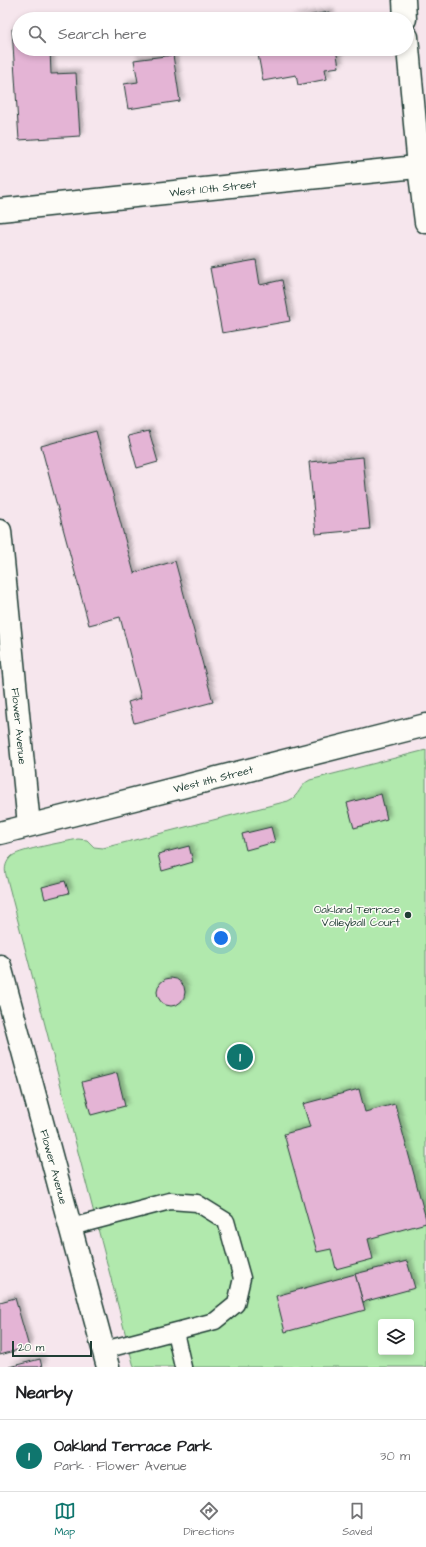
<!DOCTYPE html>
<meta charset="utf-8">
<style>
:root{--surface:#fff;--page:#f2f2f2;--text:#202124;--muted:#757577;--line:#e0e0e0;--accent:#0f766e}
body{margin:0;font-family:"Architects Daughter",sans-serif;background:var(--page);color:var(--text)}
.controls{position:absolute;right:12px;bottom:12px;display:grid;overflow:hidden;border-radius:4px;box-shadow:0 2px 6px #0003}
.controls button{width:36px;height:36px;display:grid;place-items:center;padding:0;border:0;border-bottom:1px solid var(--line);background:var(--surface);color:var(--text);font:20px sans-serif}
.scale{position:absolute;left:12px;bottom:10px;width:80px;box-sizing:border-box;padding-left:4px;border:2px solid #1f3d34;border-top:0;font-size:11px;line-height:14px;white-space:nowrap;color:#1f3d34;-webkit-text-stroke:3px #fdfcf7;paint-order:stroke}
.you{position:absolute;left:221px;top:938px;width:14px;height:14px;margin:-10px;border:3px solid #fff;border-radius:50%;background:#1a73e8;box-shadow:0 0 0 6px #1a73e833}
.badge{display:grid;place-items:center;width:26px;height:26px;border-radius:50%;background:var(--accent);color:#fff;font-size:13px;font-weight:700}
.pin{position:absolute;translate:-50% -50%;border:2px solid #fff;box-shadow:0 1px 4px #0006}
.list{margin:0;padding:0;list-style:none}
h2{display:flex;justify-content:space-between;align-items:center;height:52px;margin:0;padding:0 16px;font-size:17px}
h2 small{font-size:13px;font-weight:400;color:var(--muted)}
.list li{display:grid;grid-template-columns:26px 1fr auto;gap:12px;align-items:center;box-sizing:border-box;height:72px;padding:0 16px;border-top:1px solid var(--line)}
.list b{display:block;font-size:15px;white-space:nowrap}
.list p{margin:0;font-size:13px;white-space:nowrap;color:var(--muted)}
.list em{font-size:13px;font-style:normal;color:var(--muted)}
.icon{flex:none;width:22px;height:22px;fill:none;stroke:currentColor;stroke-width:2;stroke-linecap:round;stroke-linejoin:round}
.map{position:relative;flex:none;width:426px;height:1367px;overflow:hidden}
.search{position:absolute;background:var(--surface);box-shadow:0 2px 6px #0003;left:12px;right:12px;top:12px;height:44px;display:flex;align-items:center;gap:10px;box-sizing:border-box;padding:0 14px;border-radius:22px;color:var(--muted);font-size:15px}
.sheet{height:124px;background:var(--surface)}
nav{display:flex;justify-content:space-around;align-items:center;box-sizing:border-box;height:56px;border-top:1px solid var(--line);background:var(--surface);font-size:11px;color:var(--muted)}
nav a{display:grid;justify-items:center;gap:2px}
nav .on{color:var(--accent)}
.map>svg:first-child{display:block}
.green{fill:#b1e9ad;stroke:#689370;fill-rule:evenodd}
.building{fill:#e4b4d5;stroke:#1f3d34;filter:url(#shadow)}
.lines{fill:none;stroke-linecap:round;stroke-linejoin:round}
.lane-casing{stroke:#1f3d34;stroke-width:19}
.street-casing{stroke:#1f3d34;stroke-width:25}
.secondary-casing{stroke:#1f3d34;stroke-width:25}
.lane{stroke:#fdfcf7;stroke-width:16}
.street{stroke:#fdfcf7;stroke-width:22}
.secondary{stroke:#fdfcf7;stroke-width:22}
.poi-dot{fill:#1f3d34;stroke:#fdfcf7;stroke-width:1.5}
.labels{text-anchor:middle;stroke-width:3;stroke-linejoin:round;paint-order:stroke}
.street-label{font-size:11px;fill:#1f3d34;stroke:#fdfcf7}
.poi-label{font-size:11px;fill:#1f3d34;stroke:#fdfcf7;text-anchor:end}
</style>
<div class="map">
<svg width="426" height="1367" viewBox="0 0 426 1367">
<defs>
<filter id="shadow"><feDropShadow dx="3.5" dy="-3.5" stdDeviation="2" flood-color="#0004"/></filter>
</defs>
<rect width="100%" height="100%" fill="#f6e6ed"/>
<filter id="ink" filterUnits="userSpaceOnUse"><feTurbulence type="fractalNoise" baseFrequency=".025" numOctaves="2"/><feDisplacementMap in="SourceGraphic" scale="8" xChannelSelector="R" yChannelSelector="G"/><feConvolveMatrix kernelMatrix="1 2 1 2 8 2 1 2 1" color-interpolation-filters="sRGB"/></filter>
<g filter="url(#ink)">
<path class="green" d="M 426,750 L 426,1367 L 134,1367 L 6,875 C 4,868 6,861 12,856 C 22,849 65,842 78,839 L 87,840 L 94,847 L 103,848 L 288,801 C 300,796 299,785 310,780 ZM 381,1322 L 411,1322 L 411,1352 L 381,1352 Z"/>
<g class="building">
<path d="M 329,12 L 331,19 L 290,19 Z"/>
<path d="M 12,29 L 19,29 L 19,49 L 50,49 L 51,74 L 76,73 L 80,136 L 19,140 Z"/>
<path d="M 257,49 L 336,49 L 339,67 L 325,69 L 327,79 L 298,85 L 296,75 L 263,81 Z"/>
<path d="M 173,55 L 180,101 L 128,109 L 124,84 L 138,82 L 134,60 Z"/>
<path d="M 256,260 L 260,285 L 282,280 L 290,321 L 222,333 L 210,268 Z"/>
<path d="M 96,431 L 134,573 L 175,561 L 213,702 L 134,723 L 128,702 L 141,698 L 120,617 L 89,625 L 41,446 Z"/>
<path d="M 149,431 L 158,462 L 137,468 L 128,436 Z"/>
<path d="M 363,457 L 370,529 L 316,534 L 309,462 Z"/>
<path d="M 381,794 L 387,819 L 354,828 L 347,803 Z"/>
<path d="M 271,827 L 275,842 L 246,850 L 242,834 Z"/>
<path d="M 189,846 L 193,862 L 162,871 L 158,854 Z"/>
<path d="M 65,881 L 69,893 L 45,899 L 42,887 Z"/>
<circle cx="171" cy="992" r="14"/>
<path d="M 117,1073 L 125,1106 L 91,1115 L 82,1082 Z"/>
<path d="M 359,1089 L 365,1112 L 395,1104 L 426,1219 L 426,1223 L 368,1239 L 373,1259 L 336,1269 L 331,1249 L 317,1252 L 284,1134 L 310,1127 L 303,1104 Z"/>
<path d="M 407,1261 L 415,1288 L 363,1302 L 355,1274 Z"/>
<path d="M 355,1274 L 365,1310 L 285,1332 L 276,1296 Z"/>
<path d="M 15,1298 L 29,1347 L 0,1355 L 0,1302 Z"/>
<path d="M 40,1359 L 42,1367 L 9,1367 Z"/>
</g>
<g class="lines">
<defs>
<g id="lane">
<path d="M 71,1227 L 170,1201 L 197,1203 L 226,1221 L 242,1278 L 236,1304 L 215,1321 L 104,1350"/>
<path d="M 175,1332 L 183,1367"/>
</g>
<g id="street">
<path d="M 404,0 L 405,19"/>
<path d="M 407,37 L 419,167 L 426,222"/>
<path id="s1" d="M 0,210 L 426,166"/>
<path id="s2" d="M 0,531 L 29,825"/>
<path id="s3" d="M 0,966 L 108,1367"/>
</g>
<g id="secondary">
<path id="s4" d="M 0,833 L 426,725"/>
</g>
</defs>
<use href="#lane" class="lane-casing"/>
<use href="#street" class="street-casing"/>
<use href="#secondary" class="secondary-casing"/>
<use href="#lane" class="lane"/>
<use href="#street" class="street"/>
<use href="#secondary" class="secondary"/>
</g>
</g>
<circle class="poi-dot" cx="408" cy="915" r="4"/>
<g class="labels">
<g class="street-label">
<text dy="4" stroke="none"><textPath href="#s1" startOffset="214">West 10th Street</textPath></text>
<text dy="4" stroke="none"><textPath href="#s2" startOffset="196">Flower Avenue</textPath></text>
<text dy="4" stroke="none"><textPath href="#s4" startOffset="220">West 11th Street</textPath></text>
<text dy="4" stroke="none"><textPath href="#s3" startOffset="208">Flower Avenue</textPath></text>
</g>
<g class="poi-label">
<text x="400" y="913">Oakland Terrace<tspan x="400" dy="13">Volleyball Court</tspan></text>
</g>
</g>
</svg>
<div class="controls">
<button><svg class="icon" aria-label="layers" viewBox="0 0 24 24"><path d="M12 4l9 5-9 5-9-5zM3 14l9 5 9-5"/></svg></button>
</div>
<div class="scale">20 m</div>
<div class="you"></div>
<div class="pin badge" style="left:240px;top:1057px">1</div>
<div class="search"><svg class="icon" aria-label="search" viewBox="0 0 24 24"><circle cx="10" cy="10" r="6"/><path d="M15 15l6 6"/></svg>Search here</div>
</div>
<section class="sheet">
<h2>Nearby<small></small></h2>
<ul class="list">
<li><span class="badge">1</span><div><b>Oakland Terrace Park</b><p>Park · Flower Avenue</p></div><em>30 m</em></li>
</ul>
</section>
<nav>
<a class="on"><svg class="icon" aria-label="map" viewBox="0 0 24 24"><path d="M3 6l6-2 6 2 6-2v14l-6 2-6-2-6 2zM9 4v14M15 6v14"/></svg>Map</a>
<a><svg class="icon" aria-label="directions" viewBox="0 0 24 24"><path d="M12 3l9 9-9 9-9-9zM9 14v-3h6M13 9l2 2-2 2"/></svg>Directions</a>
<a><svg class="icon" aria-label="saved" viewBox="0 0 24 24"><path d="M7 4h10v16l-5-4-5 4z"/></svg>Saved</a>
</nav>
